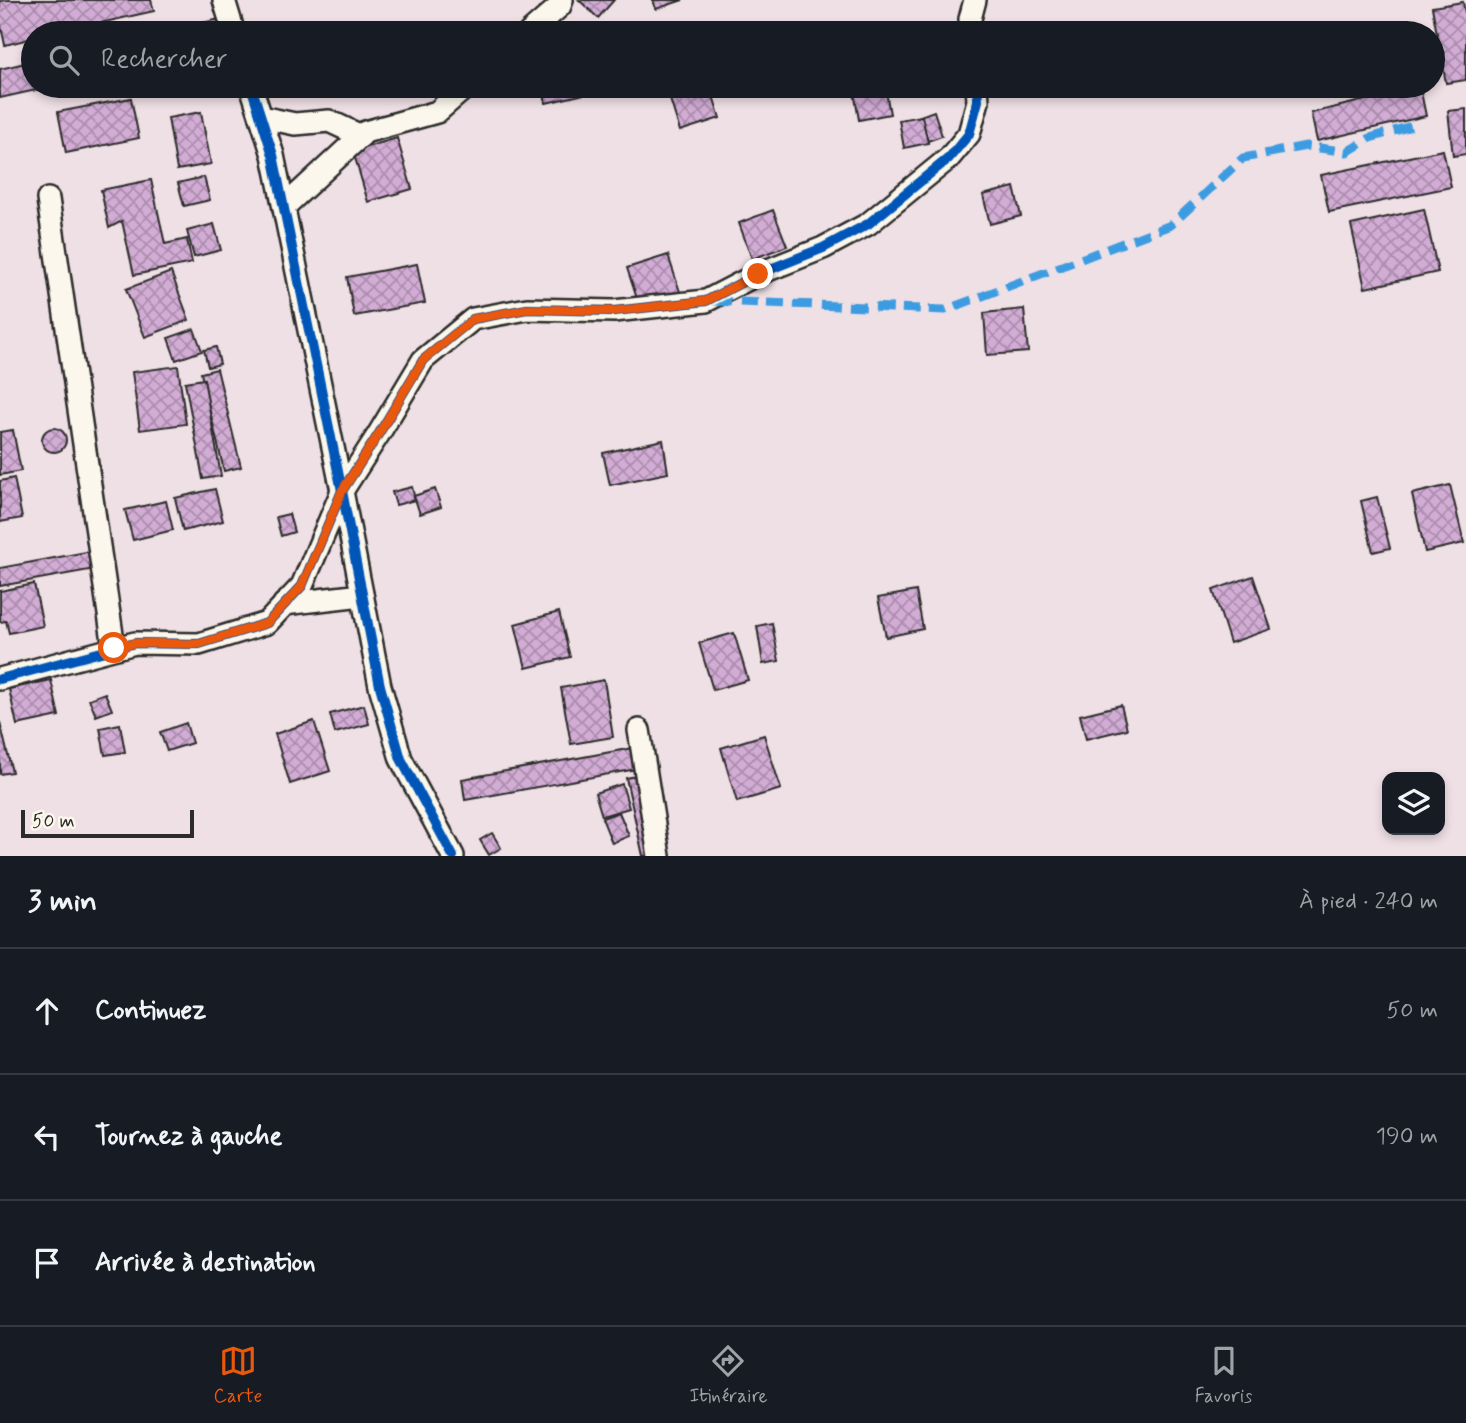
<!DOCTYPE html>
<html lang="fr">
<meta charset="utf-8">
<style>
:root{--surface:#171b24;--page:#20242c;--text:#f1f3f6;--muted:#9ea1a6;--line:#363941;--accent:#ea580c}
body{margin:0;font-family:Mynerve,sans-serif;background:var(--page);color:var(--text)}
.controls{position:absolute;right:21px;bottom:21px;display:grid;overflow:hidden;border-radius:14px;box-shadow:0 4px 10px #0003}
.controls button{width:63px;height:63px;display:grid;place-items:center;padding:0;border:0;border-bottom:2px solid var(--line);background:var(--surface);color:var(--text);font:35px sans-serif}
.scale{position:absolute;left:21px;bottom:18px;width:173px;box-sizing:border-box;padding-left:7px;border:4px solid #2b2b2b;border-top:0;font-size:19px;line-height:24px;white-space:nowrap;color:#2b2b2b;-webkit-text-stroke:5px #fbf7ec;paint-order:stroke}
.stop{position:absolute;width:21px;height:21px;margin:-16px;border:5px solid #ea580c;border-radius:50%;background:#fff}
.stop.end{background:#ea580c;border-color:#fff;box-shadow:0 2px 7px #0008}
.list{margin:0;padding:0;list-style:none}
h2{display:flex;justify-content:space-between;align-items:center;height:91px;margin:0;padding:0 28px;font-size:30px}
h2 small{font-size:23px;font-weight:400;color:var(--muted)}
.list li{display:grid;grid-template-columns:46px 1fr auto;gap:21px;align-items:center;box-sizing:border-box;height:126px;padding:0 28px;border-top:2px solid var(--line)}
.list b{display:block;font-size:26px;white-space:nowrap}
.list em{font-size:23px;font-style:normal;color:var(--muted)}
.icon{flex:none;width:38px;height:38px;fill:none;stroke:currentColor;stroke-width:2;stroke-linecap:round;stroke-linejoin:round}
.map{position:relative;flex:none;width:1466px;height:856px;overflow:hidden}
.search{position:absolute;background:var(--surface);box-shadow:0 4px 10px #0003;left:21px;right:21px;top:21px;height:77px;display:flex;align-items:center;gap:18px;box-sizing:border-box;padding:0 24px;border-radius:38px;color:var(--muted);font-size:26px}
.sheet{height:469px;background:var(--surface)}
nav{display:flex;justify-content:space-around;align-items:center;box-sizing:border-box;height:98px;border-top:2px solid var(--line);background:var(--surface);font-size:19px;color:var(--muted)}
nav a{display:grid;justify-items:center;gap:4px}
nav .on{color:var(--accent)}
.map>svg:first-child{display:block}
.building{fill:url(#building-cross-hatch);stroke:#2b2b2b;stroke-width:2}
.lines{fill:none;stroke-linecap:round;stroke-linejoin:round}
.street-casing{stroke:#2b2b2b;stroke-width:26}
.street{stroke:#fbf7ec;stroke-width:21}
.quiet{stroke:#3d9ce1;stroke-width:9;stroke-dasharray:18 9;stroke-linecap:butt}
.cycleway-casing{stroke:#fbf7ec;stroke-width:15}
.cycleway{stroke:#0057b8;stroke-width:10}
.route{stroke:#ea580c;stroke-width:9}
</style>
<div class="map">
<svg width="1466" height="856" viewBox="0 0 1466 856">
<defs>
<pattern id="building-cross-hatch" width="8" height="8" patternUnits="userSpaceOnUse" patternTransform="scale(1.75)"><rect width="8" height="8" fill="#d2acd5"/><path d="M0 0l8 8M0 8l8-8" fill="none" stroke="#ab8cad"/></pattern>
</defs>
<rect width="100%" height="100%" fill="#efe0e5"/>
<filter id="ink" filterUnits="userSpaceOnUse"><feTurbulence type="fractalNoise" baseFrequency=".0143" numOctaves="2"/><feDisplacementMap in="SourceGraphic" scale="14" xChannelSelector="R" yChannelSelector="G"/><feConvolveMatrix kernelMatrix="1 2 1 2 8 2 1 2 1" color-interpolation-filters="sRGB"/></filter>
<g filter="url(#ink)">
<g class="building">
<path d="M 7,0 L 151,0 L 154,11 L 56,33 L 33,33 L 33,38 L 5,45 L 0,22 L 0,1 Z"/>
<path d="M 579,0 L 614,0 L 598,18 Z"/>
<path d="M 653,0 L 683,0 L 656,9 Z"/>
<path d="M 1463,2 L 1466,18 L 1466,80 L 1446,83 L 1432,7 Z"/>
<path d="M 220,19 L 223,33 L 158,33 Z"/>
<path d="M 687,23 L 689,33 L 637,33 L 637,32 Z"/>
<path d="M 33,61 L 33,86 L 54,86 L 0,98 L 0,69 Z"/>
<path d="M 542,86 L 591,86 L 593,92 L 546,103 Z"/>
<path d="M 701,86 L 710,86 L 720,118 L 680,131 L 669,96 Z"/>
<path d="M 853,86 L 885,86 L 890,114 L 859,120 Z"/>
<path d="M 1420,87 L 1426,116 L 1317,141 L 1311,113 Z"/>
<path d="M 131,98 L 139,138 L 66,153 L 58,112 Z"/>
<path d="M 1466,109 L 1466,154 L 1453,156 L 1448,111 Z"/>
<path d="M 934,111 L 942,136 L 928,141 L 920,116 Z"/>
<path d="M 201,112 L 211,164 L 177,170 L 168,118 Z"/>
<path d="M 922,116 L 928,143 L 904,148 L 899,120 Z"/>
<path d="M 397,138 L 412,189 L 368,202 L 353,151 Z"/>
<path d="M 1443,150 L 1451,187 L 1329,212 L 1321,175 Z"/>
<path d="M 204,177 L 210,200 L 184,206 L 178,183 Z"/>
<path d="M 151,180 L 165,244 L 187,239 L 192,263 L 134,275 L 122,221 L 109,228 L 101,190 Z"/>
<path d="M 1014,187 L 1021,216 L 990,224 L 983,195 Z"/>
<path d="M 1424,209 L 1438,272 L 1365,288 L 1351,225 Z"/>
<path d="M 773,210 L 787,246 L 752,259 L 739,223 Z"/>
<path d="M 214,224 L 221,250 L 194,257 L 187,231 Z"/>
<path d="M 668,255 L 683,301 L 642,314 L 627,268 Z"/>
<path d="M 417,264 L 425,303 L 354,316 L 347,277 Z"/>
<path d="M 171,272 L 189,320 L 145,337 L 126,289 Z"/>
<path d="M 1024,309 L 1028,352 L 987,355 L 984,313 Z"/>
<path d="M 194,329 L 202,351 L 176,360 L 168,338 Z"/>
<path d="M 216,347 L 220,364 L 208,367 L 204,350 Z"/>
<path d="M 178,366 L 186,424 L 140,430 L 132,372 Z"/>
<path d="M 217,369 L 241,467 L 224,471 L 201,373 Z"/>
<path d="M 204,379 L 221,476 L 203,479 L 185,382 Z"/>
<circle cx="54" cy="440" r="12"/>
<path d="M 13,430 L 21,471 L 0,475 L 0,432 Z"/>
<path d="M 663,440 L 668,473 L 610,485 L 603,453 Z"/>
<path d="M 14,478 L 22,518 L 0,522 L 0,481 Z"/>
<path d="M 1450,485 L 1464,543 L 1425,552 L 1412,494 Z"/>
<path d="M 412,487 L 415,500 L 396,505 L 392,492 Z"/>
<path d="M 215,489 L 223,521 L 183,531 L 175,498 Z"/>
<path d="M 435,489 L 441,507 L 420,514 L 414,496 Z"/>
<path d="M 1377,497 L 1390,548 L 1373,552 L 1361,501 Z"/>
<path d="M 166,501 L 173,530 L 133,540 L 125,510 Z"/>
<path d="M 289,514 L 294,532 L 281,536 L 276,517 Z"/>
<path d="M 92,551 L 95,569 L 0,586 L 0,568 Z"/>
<path d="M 1253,576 L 1271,629 L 1230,643 L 1213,590 Z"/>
<path d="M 34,584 L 43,626 L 9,633 L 6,621 L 0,622 L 0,591 Z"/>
<path d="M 916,591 L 923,629 L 886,637 L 878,598 Z"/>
<path d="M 559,612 L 570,657 L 526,668 L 515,624 Z"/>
<path d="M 772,623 L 779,661 L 763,664 L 757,626 Z"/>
<path d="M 734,633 L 748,680 L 713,690 L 699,643 Z"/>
<path d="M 51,680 L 59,716 L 17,725 L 9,689 Z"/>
<path d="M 604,680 L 613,737 L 571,744 L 561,688 Z"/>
<path d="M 105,693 L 112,710 L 96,716 L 89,699 Z"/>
<path d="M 364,705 L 369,724 L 335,733 L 330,714 Z"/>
<path d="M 1121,705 L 1127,729 L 1086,739 L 1080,715 Z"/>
<path d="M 314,721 L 330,771 L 290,784 L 275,734 Z"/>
<path d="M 0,722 L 12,772 L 0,774 Z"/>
<path d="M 186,723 L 192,743 L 167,751 L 160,732 Z"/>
<path d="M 120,724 L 125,752 L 105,755 L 100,728 Z"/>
<path d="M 764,735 L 781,789 L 737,802 L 721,748 Z"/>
<path d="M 644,746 L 648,767 L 465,800 L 462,779 Z"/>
<path d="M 645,774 L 663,856 L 643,856 L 626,778 Z"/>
<path d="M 622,784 L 629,808 L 602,816 L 595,793 Z"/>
<path d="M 619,812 L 629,836 L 612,843 L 602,818 Z"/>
<path d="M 492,833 L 501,848 L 489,855 L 480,840 Z"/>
</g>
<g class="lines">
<defs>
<g id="street">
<path d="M 224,0 L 234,33"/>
<path d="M 529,33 L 560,6 L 562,0"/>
<path d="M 971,33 L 970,19 L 975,0"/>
<path d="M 251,86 L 273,155 L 342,491 L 380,686 L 401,759 L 453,856"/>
<path d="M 261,117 L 295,124 L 329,121 L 361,136"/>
<path d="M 48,199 L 114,648"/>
<path d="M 284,207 L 365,132 L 437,112 L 467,86"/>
<path d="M 284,604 L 362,595"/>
<path d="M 0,679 L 135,643 L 199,644 L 267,623 L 302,586 L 342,491 L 378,435 L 423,360 L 473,319 L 527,309 L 614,311 L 706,301 L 758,274 L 823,248 L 868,224 L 949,158 L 969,134 L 978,101 L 977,86"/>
<path d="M 639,730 L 659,856"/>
</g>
</defs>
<use href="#street" class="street-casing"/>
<use href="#street" class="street"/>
<path class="quiet" d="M 713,301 L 945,310 L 1171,225 L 1243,158 L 1306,146 L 1347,152 L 1370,138 L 1415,125"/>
<defs>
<g id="cycleway">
<path d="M 251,86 L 273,155 L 342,491 L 380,686 L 401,759 L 453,856"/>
<path d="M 0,679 L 135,643 L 199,644 L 267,623 L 302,586 L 342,491 L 378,435 L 423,360 L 473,319 L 527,309 L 614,311 L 706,301 L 758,274 L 823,248 L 868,224 L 949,158 L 969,134 L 978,101 L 977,86"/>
</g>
</defs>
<use href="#cycleway" class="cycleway-casing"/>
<use href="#cycleway" class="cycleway"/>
</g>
</g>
<g class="lines" filter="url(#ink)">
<path class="route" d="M 114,648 L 135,643 L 199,644 L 267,623 L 302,586 L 342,491 L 378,435 L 423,360 L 473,319 L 527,309 L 614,311 L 706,301 L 758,274"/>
</g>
</svg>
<div class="controls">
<button><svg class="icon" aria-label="layers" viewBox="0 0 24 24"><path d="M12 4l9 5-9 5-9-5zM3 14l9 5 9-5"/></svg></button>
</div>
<div class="scale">50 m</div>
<div class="stop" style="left:114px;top:648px"></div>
<div class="stop end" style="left:758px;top:274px"></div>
<div class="search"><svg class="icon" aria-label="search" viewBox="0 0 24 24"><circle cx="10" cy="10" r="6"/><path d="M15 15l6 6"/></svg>Rechercher</div>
</div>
<section class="sheet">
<h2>3 min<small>À pied · 240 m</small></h2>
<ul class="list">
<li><svg class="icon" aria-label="ahead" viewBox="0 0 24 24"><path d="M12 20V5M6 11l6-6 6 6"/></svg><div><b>Continuez</b></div><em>50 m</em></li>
<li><svg class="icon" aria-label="left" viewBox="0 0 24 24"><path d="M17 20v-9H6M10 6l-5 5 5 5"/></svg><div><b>Tournez à gauche</b></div><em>190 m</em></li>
<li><svg class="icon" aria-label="arrive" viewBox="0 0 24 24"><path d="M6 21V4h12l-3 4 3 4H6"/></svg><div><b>Arrivée à destination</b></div></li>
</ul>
</section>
<nav>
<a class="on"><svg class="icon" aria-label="map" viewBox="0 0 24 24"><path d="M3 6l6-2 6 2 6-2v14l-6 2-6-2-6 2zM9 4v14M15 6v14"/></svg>Carte</a>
<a><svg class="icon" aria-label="directions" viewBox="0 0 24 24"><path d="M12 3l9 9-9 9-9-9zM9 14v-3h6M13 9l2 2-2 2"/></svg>Itinéraire</a>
<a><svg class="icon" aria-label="saved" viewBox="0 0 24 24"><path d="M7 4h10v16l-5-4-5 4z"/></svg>Favoris</a>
</nav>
